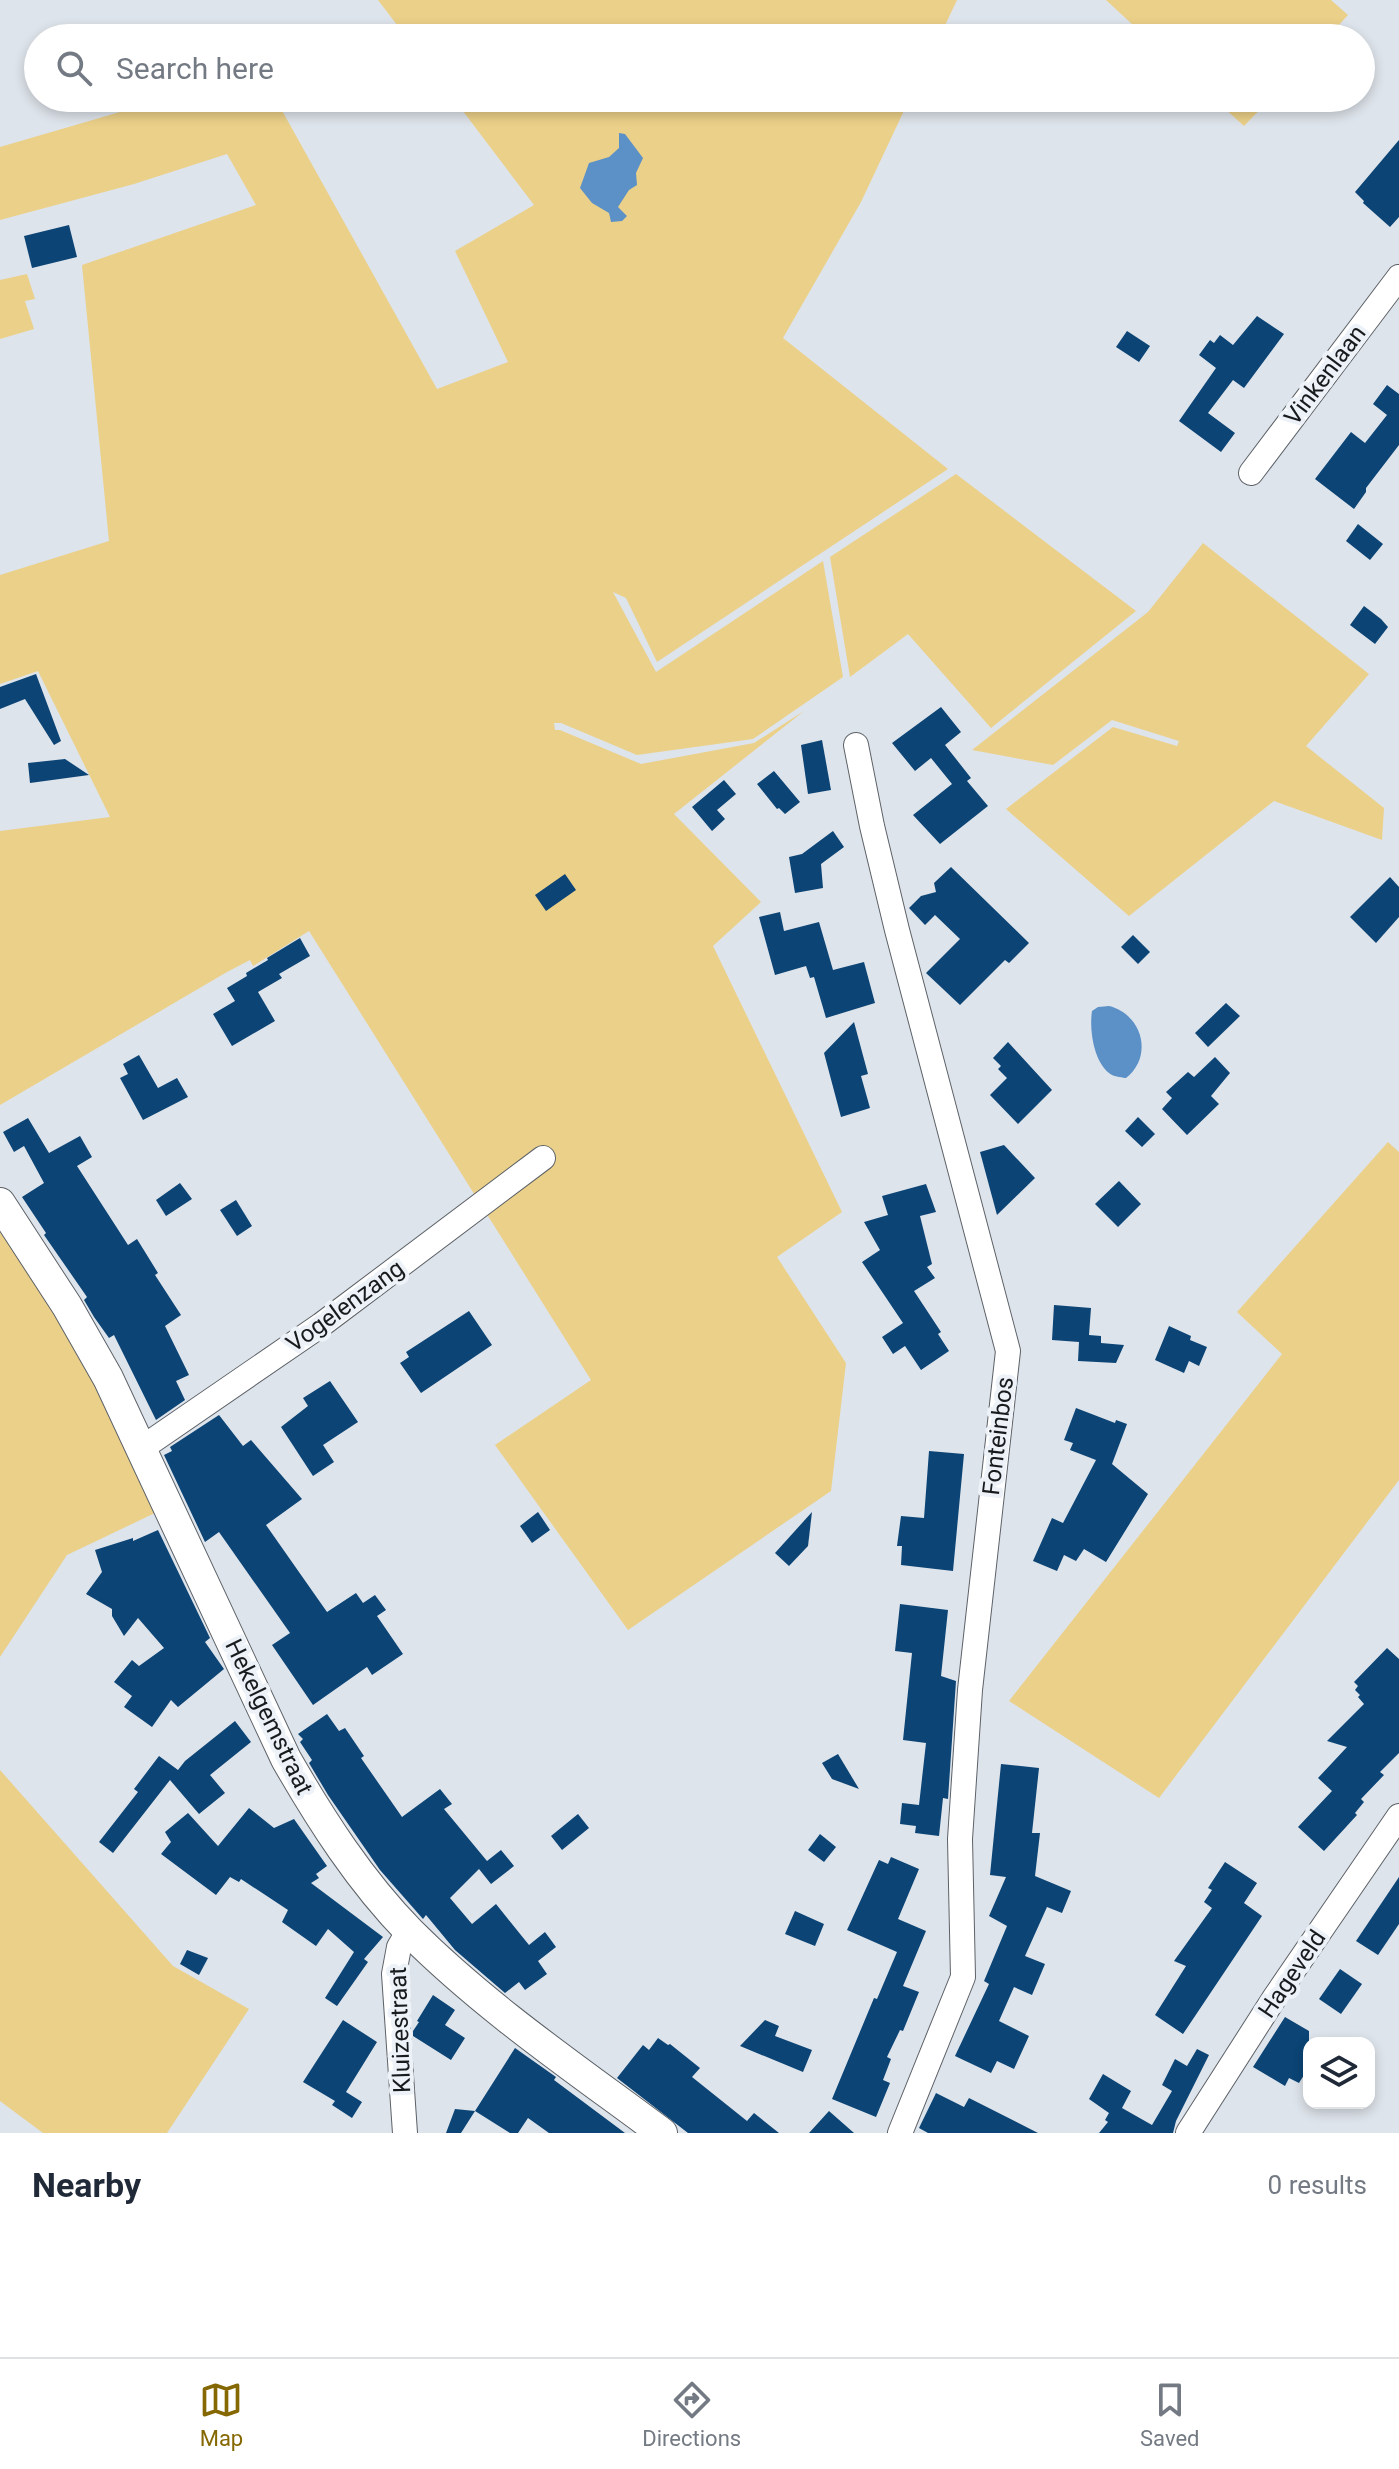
<!DOCTYPE html>
<style>
:root{--surface:#fff;--page:#f6f6f7;--text:#1f2937;--muted:#747a83;--line:#e0e1e3;--accent:#856802}
body{margin:0;font-family:Roboto,sans-serif;background:var(--page);color:var(--text)}
.controls{position:absolute;right:24px;bottom:24px;display:grid;overflow:hidden;border-radius:16px;box-shadow:0 4px 12px #0003}
.controls button{width:72px;height:72px;display:grid;place-items:center;padding:0;border:0;border-bottom:2px solid var(--line);background:var(--surface);color:var(--text);font:40px sans-serif}
.list{margin:0;padding:0;list-style:none}
h2{display:flex;justify-content:space-between;align-items:center;height:104px;margin:0;padding:0 32px;font-size:34px}
h2 small{font-size:26px;font-weight:400;color:var(--muted)}
.icon{flex:none;width:44px;height:44px;fill:none;stroke:currentColor;stroke-width:2;stroke-linecap:round;stroke-linejoin:round}
.map{position:relative;flex:none;width:1399px;height:2133px;overflow:hidden}
.search{position:absolute;background:var(--surface);box-shadow:0 4px 12px #0003;left:24px;right:24px;top:24px;height:88px;display:flex;align-items:center;gap:20px;box-sizing:border-box;padding:0 28px;border-radius:44px;color:var(--muted);font-size:30px}
.sheet{height:224px;background:var(--surface)}
nav{display:flex;justify-content:space-around;align-items:center;box-sizing:border-box;height:112px;border-top:2px solid var(--line);background:var(--surface);font-size:22px;color:var(--muted)}
nav a{display:grid;justify-items:center;gap:4px}
nav .on{color:var(--accent)}
.map>svg:first-child{display:block}
.green{fill:#ebd089}
.water{fill:#5c91c8}
.building{fill:#0b4475}
.lines{fill:none;stroke-linecap:round;stroke-linejoin:round}
.minor-casing{stroke:#5d6268;stroke-width:26}
.tertiary-casing{stroke:#5d6268;stroke-width:32}
.minor{stroke:#fff;stroke-width:24}
.tertiary{stroke:#fff;stroke-width:30}
.labels{text-anchor:middle;stroke-width:8;stroke-linejoin:round;paint-order:stroke}
.street-label{font-size:24px;fill:#181b1d;stroke:#ecf2f8}
</style>
<div class="map">
<svg width="1399" height="2133" viewBox="0 0 1399 2133">
<rect width="100%" height="100%" fill="#dee4eb"/>
<g class="green">
<path d="M 378,0 L 957,0 L 939,38 L 407,38 Z"/>
<path d="M 1106,0 L 1331,0 L 1348,15 L 1327,38 L 1147,38 Z"/>
<path d="M 168,98 L 275,98 L 437,389 L 508,362 L 455,251 L 534,205 L 453,98 L 910,98 L 861,202 L 783,338 L 948,469 L 657,662 L 626,598 L 613,592 L 656,672 L 823,561 L 843,677 L 753,739 L 637,755 L 561,723 L 554,723 L 555,730 L 560,730 L 641,764 L 754,743 L 804,711 L 674,814 L 761,902 L 713,946 L 842,1212 L 777,1257 L 846,1363 L 831,1491 L 628,1630 L 495,1445 L 591,1380 L 309,931 L 253,966 L 250,960 L 227,972 L 0,1105 L 0,831 L 110,817 L 38,671 L 0,684 L 0,575 L 109,541 L 82,265 L 256,205 L 227,154 L 134,184 L 0,220 L 0,147 Z"/>
<path d="M 1213,98 L 1271,98 L 1244,126 Z"/>
<path d="M 27,274 L 35,299 L 25,301 L 34,329 L 0,339 L 0,280 Z"/>
<path d="M 956,474 L 1136,611 L 991,728 L 908,634 L 850,677 L 830,557 Z"/>
<path d="M 1203,543 L 1369,674 L 1306,746 L 1384,808 L 1382,840 L 1274,801 L 1129,916 L 1006,809 L 1113,727 L 1177,746 L 1179,741 L 1112,720 L 1053,765 L 972,750 L 1148,612 Z"/>
<path d="M 1388,1142 L 1399,1152 L 1399,1480 L 1159,1798 L 1009,1701 L 1282,1354 L 1237,1312 Z"/>
<path d="M 0,1226 L 75,1343 L 157,1512 L 67,1555 L 0,1657 Z"/>
<path d="M 0,1770 L 173,1966 L 249,2009 L 167,2133 L 43,2133 L 0,2101 Z"/>
</g>
<g class="water">
<path d="M 619,133 L 625,134 L 643,158 L 636,173 L 637,185 L 629,190 L 618,207 L 627,216 L 622,221 L 611,222 L 609,213 L 592,203 L 580,188 L 589,163 L 609,157 L 619,148 Z"/>
<path d="M 1109,1006 C 1142,1014 1154,1056 1126,1078 C 1124,1078 1114,1076 1112,1075 C 1094,1065 1089,1030 1092,1011 L 1098,1007 Z"/>
</g>
<g class="building">
<path d="M 1399,140 L 1399,217 L 1390,227 L 1363,203 L 1364,201 L 1355,192 Z"/>
<path d="M 69,225 L 77,257 L 32,268 L 24,236 Z"/>
<path d="M 1257,316 L 1284,334 L 1244,388 L 1233,380 L 1208,413 L 1235,433 L 1221,452 L 1179,421 L 1216,368 L 1199,355 L 1210,340 L 1214,343 L 1220,335 L 1233,345 Z"/>
<path d="M 1127,331 L 1150,346 L 1139,362 L 1116,347 Z"/>
<path d="M 1387,385 L 1399,394 L 1399,445 L 1366,488 L 1366,492 L 1354,509 L 1315,479 L 1351,432 L 1365,443 L 1387,415 L 1373,404 Z"/>
<path d="M 1358,524 L 1383,544 L 1370,560 L 1346,541 Z"/>
<path d="M 1364,606 L 1381,619 L 1388,627 L 1375,644 L 1350,625 Z"/>
<path d="M 36,674 L 61,741 L 54,745 L 25,699 L 0,709 L 0,687 Z"/>
<path d="M 941,707 L 961,732 L 945,745 L 971,778 L 967,781 L 988,806 L 940,844 L 913,815 L 952,784 L 931,758 L 915,771 L 892,743 Z"/>
<path d="M 822,740 L 831,790 L 808,794 L 801,745 Z"/>
<path d="M 65,759 L 89,775 L 30,783 L 28,763 Z"/>
<path d="M 774,771 L 800,802 L 785,814 L 779,808 L 777,809 L 757,784 Z"/>
<path d="M 724,780 L 736,794 L 717,810 L 725,819 L 712,831 L 692,807 Z"/>
<path d="M 833,831 L 844,847 L 821,864 L 823,888 L 795,893 L 789,857 L 802,854 Z"/>
<path d="M 951,867 L 1029,943 L 1009,963 L 1005,960 L 960,1005 L 926,973 L 960,939 L 935,915 L 925,925 L 909,908 L 921,896 L 936,892 L 934,883 Z"/>
<path d="M 565,874 L 576,890 L 546,911 L 535,895 Z"/>
<path d="M 1390,877 L 1399,887 L 1399,917 L 1376,943 L 1350,917 Z"/>
<path d="M 780,912 L 784,931 L 819,922 L 833,970 L 864,962 L 875,1003 L 826,1018 L 814,977 L 810,978 L 806,966 L 775,975 L 759,917 Z"/>
<path d="M 1133,935 L 1150,952 L 1138,964 L 1121,947 Z"/>
<path d="M 300,938 L 310,956 L 279,974 L 282,978 L 258,992 L 275,1021 L 232,1046 L 213,1014 L 235,1001 L 227,988 L 247,976 L 246,973 L 268,960 L 267,958 Z"/>
<path d="M 1226,1003 L 1240,1016 L 1208,1047 L 1195,1033 Z"/>
<path d="M 854,1022 L 868,1074 L 861,1076 L 870,1108 L 841,1117 L 824,1053 Z"/>
<path d="M 1008,1042 L 1052,1090 L 1018,1124 L 990,1095 L 1007,1078 L 998,1069 L 1001,1066 L 993,1058 Z"/>
<path d="M 139,1055 L 158,1088 L 177,1078 L 188,1097 L 143,1120 L 120,1078 L 128,1074 L 123,1064 Z"/>
<path d="M 1215,1057 L 1230,1073 L 1211,1096 L 1219,1104 L 1187,1135 L 1162,1109 L 1172,1098 L 1166,1092 L 1188,1072 L 1194,1077 Z"/>
<path d="M 1138,1117 L 1155,1134 L 1142,1147 L 1125,1131 Z"/>
<path d="M 28,1118 L 49,1153 L 80,1136 L 92,1157 L 77,1166 L 128,1245 L 137,1239 L 158,1273 L 155,1275 L 181,1315 L 165,1326 L 189,1375 L 176,1381 L 185,1400 L 156,1420 L 114,1335 L 109,1338 L 94,1317 L 84,1300 L 87,1297 L 44,1235 L 46,1233 L 22,1197 L 44,1183 L 24,1146 L 14,1152 L 3,1132 Z"/>
<path d="M 1004,1145 L 1035,1178 L 997,1215 L 980,1152 Z"/>
<path d="M 1119,1181 L 1141,1204 L 1118,1227 L 1095,1204 Z"/>
<path d="M 180,1183 L 192,1199 L 166,1216 L 156,1200 Z"/>
<path d="M 926,1184 L 936,1212 L 920,1216 L 932,1264 L 927,1267 L 935,1278 L 914,1291 L 941,1332 L 938,1334 L 949,1351 L 921,1370 L 905,1346 L 893,1354 L 882,1337 L 903,1323 L 862,1262 L 880,1250 L 864,1222 L 888,1215 L 882,1196 Z"/>
<path d="M 236,1200 L 252,1226 L 237,1236 L 220,1210 Z"/>
<path d="M 1054,1305 L 1091,1308 L 1089,1335 L 1101,1336 L 1101,1343 L 1124,1345 L 1116,1363 L 1078,1361 L 1079,1342 L 1052,1340 Z"/>
<path d="M 469,1311 L 492,1345 L 421,1393 L 400,1363 L 409,1357 L 406,1352 Z"/>
<path d="M 1169,1326 L 1191,1336 L 1190,1340 L 1207,1347 L 1199,1366 L 1189,1361 L 1184,1373 L 1155,1360 Z"/>
<path d="M 330,1381 L 358,1422 L 323,1445 L 334,1462 L 313,1476 L 281,1427 L 308,1406 L 303,1398 Z"/>
<path d="M 1076,1408 L 1115,1423 L 1116,1420 L 1127,1424 L 1112,1464 L 1148,1494 L 1106,1562 L 1084,1549 L 1076,1561 L 1064,1555 L 1057,1571 L 1033,1561 L 1052,1518 L 1063,1523 L 1096,1460 L 1070,1450 L 1073,1443 L 1064,1440 Z"/>
<path d="M 219,1415 L 243,1446 L 251,1440 L 302,1499 L 266,1525 L 327,1612 L 356,1593 L 363,1603 L 375,1595 L 386,1610 L 377,1616 L 403,1654 L 372,1675 L 367,1667 L 313,1705 L 272,1645 L 290,1633 L 219,1532 L 205,1542 L 164,1455 L 172,1451 L 170,1447 Z"/>
<path d="M 929,1451 L 964,1454 L 953,1571 L 901,1565 L 902,1546 L 897,1546 L 901,1516 L 924,1518 Z"/>
<path d="M 538,1512 L 550,1530 L 532,1543 L 520,1526 Z"/>
<path d="M 812,1512 L 808,1546 L 789,1566 L 775,1553 Z"/>
<path d="M 158,1530 L 210,1638 L 205,1642 L 224,1669 L 178,1707 L 171,1700 L 152,1727 L 124,1707 L 132,1696 L 114,1682 L 132,1660 L 139,1666 L 164,1648 L 138,1618 L 124,1636 L 112,1616 L 112,1609 L 86,1594 L 102,1572 L 95,1550 L 133,1538 L 133,1541 Z"/>
<path d="M 900,1604 L 948,1610 L 941,1676 L 956,1681 L 948,1799 L 943,1798 L 939,1836 L 915,1833 L 916,1826 L 900,1824 L 902,1803 L 919,1805 L 926,1743 L 903,1740 L 912,1653 L 895,1651 Z"/>
<path d="M 1387,1648 L 1399,1659 L 1399,1753 L 1380,1772 L 1384,1775 L 1361,1799 L 1364,1802 L 1355,1813 L 1357,1815 L 1324,1851 L 1298,1827 L 1332,1791 L 1318,1778 L 1347,1747 L 1327,1741 L 1364,1704 L 1358,1697 L 1360,1695 L 1355,1690 L 1358,1686 L 1354,1682 Z"/>
<path d="M 327,1714 L 339,1731 L 345,1728 L 364,1756 L 361,1758 L 402,1817 L 440,1789 L 452,1804 L 444,1809 L 487,1861 L 501,1850 L 514,1866 L 491,1884 L 479,1869 L 450,1898 L 472,1924 L 496,1904 L 529,1945 L 545,1932 L 556,1947 L 538,1961 L 547,1974 L 525,1990 L 519,1982 L 505,1993 L 455,1950 L 426,1915 L 423,1919 L 380,1870 L 328,1795 L 309,1763 L 312,1760 L 300,1742 L 303,1739 L 298,1734 Z"/>
<path d="M 235,1721 L 251,1742 L 210,1775 L 225,1793 L 199,1814 L 170,1780 L 113,1853 L 99,1842 L 138,1792 L 134,1789 L 159,1756 L 178,1770 L 185,1761 Z"/>
<path d="M 838,1754 L 859,1789 L 832,1779 L 822,1763 Z"/>
<path d="M 1001,1764 L 1039,1768 L 1032,1833 L 1040,1833 L 1035,1876 L 1071,1891 L 1062,1913 L 1047,1907 L 1025,1956 L 1045,1964 L 1032,1995 L 1014,1987 L 999,2021 L 1029,2036 L 1014,2069 L 997,2061 L 991,2073 L 955,2056 L 989,1984 L 984,1981 L 1007,1926 L 989,1916 L 1006,1877 L 990,1875 Z"/>
<path d="M 249,1808 L 274,1828 L 294,1819 L 327,1866 L 316,1874 L 319,1878 L 311,1883 L 383,1937 L 364,1959 L 368,1962 L 337,2006 L 325,1998 L 354,1952 L 328,1929 L 316,1946 L 282,1922 L 288,1910 L 241,1879 L 239,1882 L 230,1877 L 216,1895 L 161,1854 L 171,1842 L 165,1832 L 188,1813 L 218,1846 Z"/>
<path d="M 578,1814 L 589,1828 L 562,1850 L 551,1836 Z"/>
<path d="M 820,1834 L 836,1847 L 824,1862 L 808,1850 Z"/>
<path d="M 891,1857 L 919,1869 L 898,1919 L 926,1931 L 903,1986 L 919,1992 L 903,2031 L 900,2030 L 887,2057 L 891,2059 L 883,2080 L 890,2083 L 876,2117 L 832,2099 L 874,1998 L 877,1999 L 897,1952 L 847,1930 L 879,1860 L 888,1864 Z"/>
<path d="M 1225,1862 L 1257,1883 L 1244,1903 L 1262,1916 L 1183,2034 L 1155,2015 L 1186,1966 L 1174,1961 L 1212,1908 L 1204,1902 L 1212,1890 L 1208,1888 Z"/>
<path d="M 1399,1877 L 1399,1924 L 1378,1955 L 1356,1941 Z"/>
<path d="M 795,1911 L 824,1924 L 815,1946 L 785,1934 Z"/>
<path d="M 187,1950 L 208,1958 L 199,1975 L 180,1964 Z"/>
<path d="M 1340,1969 L 1362,1984 L 1341,2014 L 1319,1999 Z"/>
<path d="M 433,1995 L 455,2010 L 445,2025 L 465,2038 L 451,2060 L 413,2036 L 413,2031 L 419,2022 L 417,2021 Z"/>
<path d="M 1285,2017 L 1309,2031 L 1309,2067 L 1299,2083 L 1289,2078 L 1285,2086 L 1253,2067 Z"/>
<path d="M 343,2020 L 377,2042 L 346,2092 L 362,2102 L 352,2118 L 332,2105 L 335,2101 L 303,2082 Z"/>
<path d="M 765,2020 L 779,2026 L 775,2036 L 812,2050 L 803,2072 L 740,2046 Z"/>
<path d="M 658,2038 L 668,2045 L 670,2044 L 700,2068 L 692,2077 L 747,2121 L 754,2113 L 779,2133 L 688,2133 L 617,2078 L 643,2045 L 649,2050 Z"/>
<path d="M 515,2048 L 556,2077 L 554,2080 L 625,2133 L 549,2133 L 528,2118 L 518,2133 L 510,2133 L 475,2111 Z"/>
<path d="M 1197,2049 L 1209,2055 L 1176,2121 L 1173,2133 L 1099,2133 L 1108,2122 L 1105,2120 L 1109,2113 L 1089,2099 L 1103,2074 L 1131,2091 L 1122,2108 L 1152,2125 L 1172,2091 L 1162,2085 L 1175,2059 L 1187,2066 Z"/>
<path d="M 936,2093 L 964,2107 L 969,2098 L 1038,2133 L 928,2133 L 919,2128 Z"/>
<path d="M 455,2109 L 475,2111 L 461,2133 L 446,2133 Z"/>
<path d="M 829,2111 L 854,2133 L 809,2133 Z"/>
</g>
<g class="lines">
<defs>
<g id="minor">
<path d="M 1251,473 L 1399,277"/>
<path d="M 856,745 L 872,826 L 897,930 L 1008,1351 L 970,1690 L 960,1839 L 963,1977 L 900,2133"/>
<path d="M 142,1448 L 321,1325 L 543,1158"/>
<path d="M 405,2133 L 394,1974 L 399,1947 L 409,1930"/>
<path d="M 1188,2133 L 1275,1997 L 1399,1816"/>
</g>
<path id="tertiary" d="M 0,1203 L 67,1306 L 108,1378 L 286,1759 C 321,1820 360,1881 410,1932 C 486,2008 576,2069 662,2133"/>
</defs>
<use href="#minor" class="minor-casing"/>
<use href="#tertiary" class="tertiary-casing"/>
<use href="#minor" class="minor"/>
<use href="#tertiary" class="tertiary"/>
</g>
<g class="labels">
<g class="street-label">
<text transform="translate(1325 375) rotate(-53)" y="8">Vinkenlaan</text>
<text transform="translate(345 1306) rotate(-36)" y="8">Vogelenzang</text>
<text transform="translate(998 1436) rotate(-83)" y="8">Fonteinbos</text>
<text transform="translate(269 1717) rotate(64)" y="8">Hekelgemstraat</text>
<text transform="translate(1292 1974) rotate(-56)" y="8">Hageveld</text>
<text transform="translate(400 2030) rotate(-92)" y="8">Kluizestraat</text>
</g>
</g>
</svg>
<div class="controls">
<button><svg class="icon" aria-label="layers" viewBox="0 0 24 24"><path d="M12 4l9 5-9 5-9-5zM3 14l9 5 9-5"/></svg></button>
</div>
<div class="search"><svg class="icon" aria-label="search" viewBox="0 0 24 24"><circle cx="10" cy="10" r="6"/><path d="M15 15l6 6"/></svg>Search here</div>
</div>
<section class="sheet">
<h2>Nearby<small>0 results</small></h2>
<ul class="list">
</ul>
</section>
<nav>
<a class="on"><svg class="icon" aria-label="map" viewBox="0 0 24 24"><path d="M3 6l6-2 6 2 6-2v14l-6 2-6-2-6 2zM9 4v14M15 6v14"/></svg>Map</a>
<a><svg class="icon" aria-label="directions" viewBox="0 0 24 24"><path d="M12 3l9 9-9 9-9-9zM9 14v-3h6M13 9l2 2-2 2"/></svg>Directions</a>
<a><svg class="icon" aria-label="saved" viewBox="0 0 24 24"><path d="M7 4h10v16l-5-4-5 4z"/></svg>Saved</a>
</nav>
